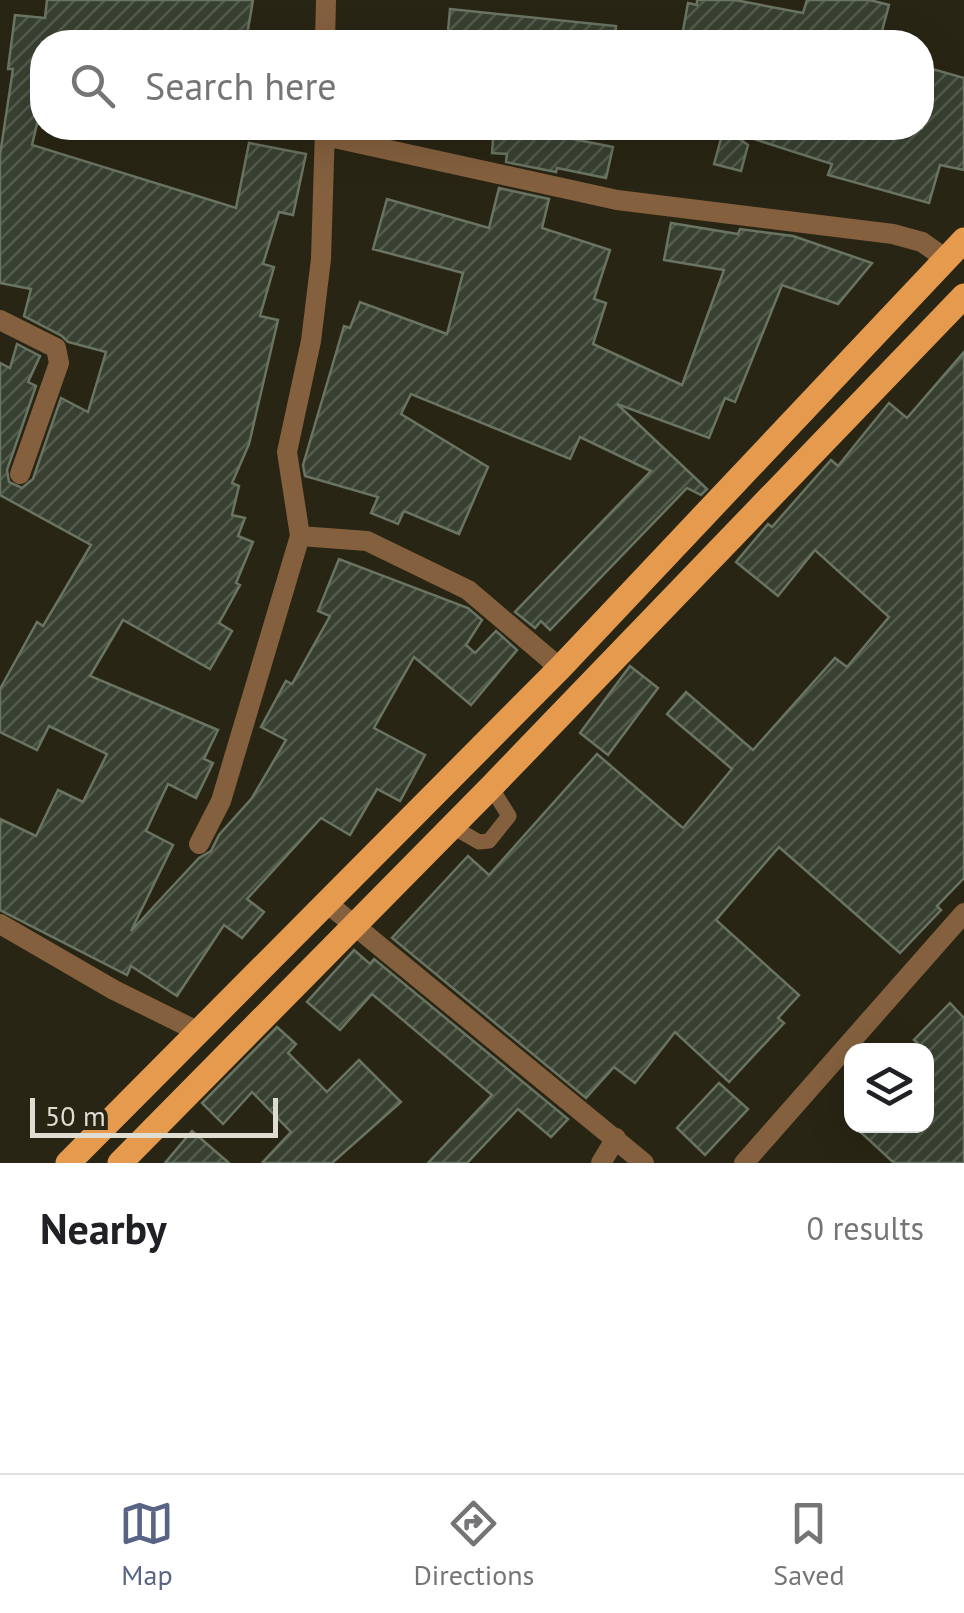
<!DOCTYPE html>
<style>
:root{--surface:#fff;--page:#f6f6f6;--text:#202124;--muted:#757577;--line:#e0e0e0;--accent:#586386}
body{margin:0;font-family:"PT Sans",sans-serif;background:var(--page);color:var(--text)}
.controls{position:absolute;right:30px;bottom:30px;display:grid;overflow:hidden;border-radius:20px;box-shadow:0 10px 40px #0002}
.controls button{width:90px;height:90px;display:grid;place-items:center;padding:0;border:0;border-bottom:2px solid var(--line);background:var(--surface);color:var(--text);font:50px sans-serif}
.scale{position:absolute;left:30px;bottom:25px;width:248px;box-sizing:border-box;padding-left:10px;border:5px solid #dfddd2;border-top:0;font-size:28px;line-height:35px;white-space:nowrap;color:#dfddd2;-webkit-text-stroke:8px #292514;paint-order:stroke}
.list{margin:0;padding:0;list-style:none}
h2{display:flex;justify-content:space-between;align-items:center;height:130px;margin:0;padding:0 40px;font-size:42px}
h2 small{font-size:32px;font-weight:400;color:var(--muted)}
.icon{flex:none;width:55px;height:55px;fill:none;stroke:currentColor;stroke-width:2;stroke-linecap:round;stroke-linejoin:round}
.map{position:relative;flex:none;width:964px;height:1163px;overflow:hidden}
.search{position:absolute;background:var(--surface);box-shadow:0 10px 40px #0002;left:30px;right:30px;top:30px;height:110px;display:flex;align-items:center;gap:25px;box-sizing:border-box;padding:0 35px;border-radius:40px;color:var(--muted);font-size:38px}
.sheet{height:310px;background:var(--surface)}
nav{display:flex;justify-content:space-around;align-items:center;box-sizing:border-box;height:140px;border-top:2px solid var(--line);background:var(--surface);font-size:28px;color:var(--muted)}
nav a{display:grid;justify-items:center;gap:5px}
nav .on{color:var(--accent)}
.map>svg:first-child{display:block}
.building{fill:url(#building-hatch);stroke:#6a7462;stroke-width:2.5}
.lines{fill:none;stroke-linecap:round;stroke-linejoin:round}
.lane{stroke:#84603e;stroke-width:15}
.street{stroke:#84603e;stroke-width:20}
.primary{stroke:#e59a4e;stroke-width:25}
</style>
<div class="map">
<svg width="964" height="1163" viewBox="0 0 964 1163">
<defs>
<pattern id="building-hatch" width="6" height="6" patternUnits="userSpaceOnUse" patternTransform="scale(2.5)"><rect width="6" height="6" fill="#384131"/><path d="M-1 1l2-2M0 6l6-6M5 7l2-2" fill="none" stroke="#545c4e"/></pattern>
</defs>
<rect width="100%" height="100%" fill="#292514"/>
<g class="building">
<path d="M 47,0 L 253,0 L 246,41 L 146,42 L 109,36 L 109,42 L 42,42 L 42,124 L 37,124 L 32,145 L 236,208 L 249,143 L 306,154 L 293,215 L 279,212 L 263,264 L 274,267 L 260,316 L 278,320 L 249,444 L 232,483 L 239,486 L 232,515 L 245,518 L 238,536 L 253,542 L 236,583 L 240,585 L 219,623 L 232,631 L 210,669 L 123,620 L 90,676 L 218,730 L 204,759 L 213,763 L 196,798 L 168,784 L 146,831 L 173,845 L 131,931 L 199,858 L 211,851 L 219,835 L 252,798 L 286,740 L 261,727 L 286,681 L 292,684 L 330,616 L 318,611 L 339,559 L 468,608 L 482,620 L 466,645 L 475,653 L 496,631 L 517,650 L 471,705 L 414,657 L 374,728 L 425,755 L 400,801 L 377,789 L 350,835 L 321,818 L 247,899 L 264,912 L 242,938 L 224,925 L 177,996 L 131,966 L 127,975 L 0,910 L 0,819 L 36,836 L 58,790 L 83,802 L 107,754 L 49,726 L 37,750 L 0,732 L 0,689 L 37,622 L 43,626 L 91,545 L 0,495 L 0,363 L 10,368 L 17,344 L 40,356 L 28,382 L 36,386 L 7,470 L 9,482 L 22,488 L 33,479 L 61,398 L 88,412 L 106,352 L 68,342 L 62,336 L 24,316 L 31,289 L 0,283 L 0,155 L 13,69 L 8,69 L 15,15 L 45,18 Z"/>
<path d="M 697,0 L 735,0 L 803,13 L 807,0 L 870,0 L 889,5 L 879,42 L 681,42 L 688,3 L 697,5 Z"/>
<path d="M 450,9 L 616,26 L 615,42 L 447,42 Z"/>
<path d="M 922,66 L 964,78 L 964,170 L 940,165 L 929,203 L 828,175 L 832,164 L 735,133 L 735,128 L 922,128 Z"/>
<path d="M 494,128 L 518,128 L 613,147 L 606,178 L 557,168 L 556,172 L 506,162 L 507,154 L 492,153 Z"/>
<path d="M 724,128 L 748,145 L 741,171 L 714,164 Z"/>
<path d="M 499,188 L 549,199 L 542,228 L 610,250 L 594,299 L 606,303 L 593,344 L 682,385 L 724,270 L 664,260 L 671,223 L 738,234 L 740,229 L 793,236 L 872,263 L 838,304 L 782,285 L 735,402 L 725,398 L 709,438 L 617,404 L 707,489 L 701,495 L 687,488 L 550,630 L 541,621 L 535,628 L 515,612 L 651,471 L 580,437 L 570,459 L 411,394 L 401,414 L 488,467 L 459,534 L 404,511 L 398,524 L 371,513 L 378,497 L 305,476 L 303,465 L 344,326 L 350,328 L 360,302 L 447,334 L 463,273 L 373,249 L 387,199 L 489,228 Z"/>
<path d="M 964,352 L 964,878 L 937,906 L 941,910 L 900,953 L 779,847 L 716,920 L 799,995 L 778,1018 L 784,1023 L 729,1082 L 675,1032 L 635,1083 L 614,1067 L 586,1098 L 392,938 L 468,856 L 489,875 L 597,754 L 683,828 L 732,769 L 667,714 L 686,692 L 753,750 L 835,658 L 847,667 L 889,617 L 815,550 L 778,596 L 736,562 L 768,524 L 772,527 L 831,460 L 838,466 L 889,403 L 907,418 Z"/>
<path d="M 630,666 L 658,688 L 608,755 L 580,733 Z"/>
<path d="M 354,950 L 370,964 L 374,959 L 568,1119 L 551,1137 L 518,1109 L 467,1163 L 428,1163 L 492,1095 L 372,994 L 340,1030 L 307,1002 Z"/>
<path d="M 950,1003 L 964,1018 L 964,1163 L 894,1163 L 854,1126 L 926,1126 L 926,1050 L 914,1040 Z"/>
<path d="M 277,1027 L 296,1044 L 288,1053 L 327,1092 L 359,1060 L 401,1102 L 332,1163 L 262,1163 L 291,1132 L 252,1092 L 223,1124 L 202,1103 Z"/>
<path d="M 719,1083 L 748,1109 L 705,1155 L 677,1128 Z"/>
<path d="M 192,1131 L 229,1163 L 165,1163 Z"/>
</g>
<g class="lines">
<path class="lane" d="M 451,826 L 479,842 L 489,841 L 509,816 L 491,787"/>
<g class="street">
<path d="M 325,42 L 326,0"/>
<path d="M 325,128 L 321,259 L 311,341 L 287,452 L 300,536 L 367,541 L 468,590 L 560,668"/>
<path d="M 325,136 L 617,200 L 893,234 L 922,242 L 946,259"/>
<path d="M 0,320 L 56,348 L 59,363 L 20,474"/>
<path d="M 199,844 L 221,801 L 300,536"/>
<path d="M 327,903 L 644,1163"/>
<path d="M 0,924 L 114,990 L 197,1031"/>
<path d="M 601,1163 L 616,1138"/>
<path d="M 744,1163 L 964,913"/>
</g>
<g class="primary">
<path d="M 68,1163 L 560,668 L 964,240"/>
<path d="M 120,1163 L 491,787 L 964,296"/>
</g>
</g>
</svg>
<div class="controls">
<button><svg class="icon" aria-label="layers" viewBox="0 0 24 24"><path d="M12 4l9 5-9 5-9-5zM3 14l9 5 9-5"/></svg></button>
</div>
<div class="scale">50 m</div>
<div class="search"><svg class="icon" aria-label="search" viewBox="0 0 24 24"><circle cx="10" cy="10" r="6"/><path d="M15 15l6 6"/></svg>Search here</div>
</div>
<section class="sheet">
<h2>Nearby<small>0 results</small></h2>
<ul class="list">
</ul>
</section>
<nav>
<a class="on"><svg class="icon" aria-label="map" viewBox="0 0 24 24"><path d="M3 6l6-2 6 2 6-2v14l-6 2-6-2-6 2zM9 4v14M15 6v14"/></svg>Map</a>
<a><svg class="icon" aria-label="directions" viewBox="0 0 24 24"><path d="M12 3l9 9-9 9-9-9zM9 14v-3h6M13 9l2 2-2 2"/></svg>Directions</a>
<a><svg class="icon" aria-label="saved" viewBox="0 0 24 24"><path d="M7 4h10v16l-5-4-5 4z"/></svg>Saved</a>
</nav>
